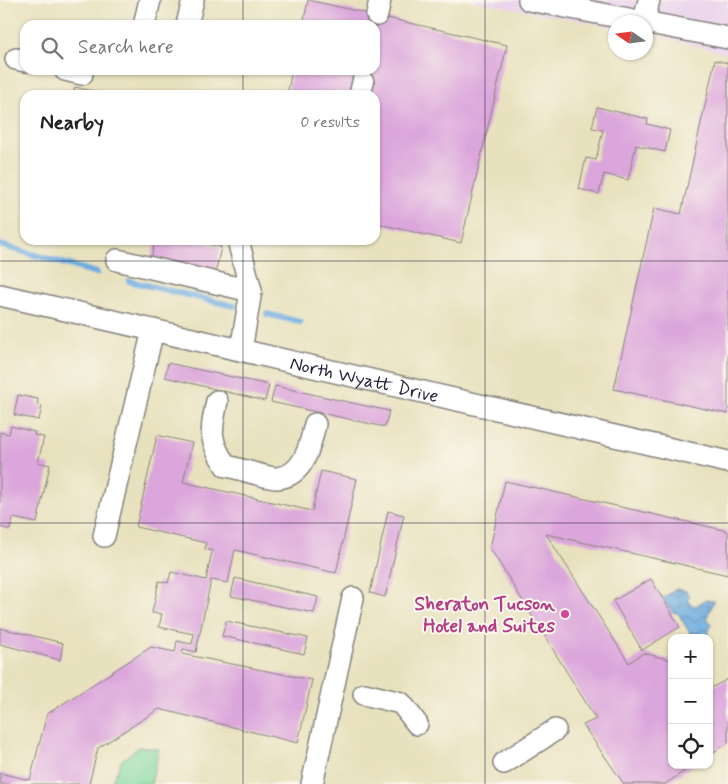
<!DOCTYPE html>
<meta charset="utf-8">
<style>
:root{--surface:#fff;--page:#f2f2f2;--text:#222;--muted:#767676;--line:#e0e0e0}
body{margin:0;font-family:Mynerve,sans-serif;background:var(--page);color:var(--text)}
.controls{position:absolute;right:15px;bottom:15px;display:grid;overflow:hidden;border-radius:10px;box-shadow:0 1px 4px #0004}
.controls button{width:45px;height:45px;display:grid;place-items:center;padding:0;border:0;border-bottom:1px solid var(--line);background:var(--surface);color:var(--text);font:25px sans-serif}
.compass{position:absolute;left:608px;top:15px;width:45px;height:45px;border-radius:50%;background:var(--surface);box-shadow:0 1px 4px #0004;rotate:283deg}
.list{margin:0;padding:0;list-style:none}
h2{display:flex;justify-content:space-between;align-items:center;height:65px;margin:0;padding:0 20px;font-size:21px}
h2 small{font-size:16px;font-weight:400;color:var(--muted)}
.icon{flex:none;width:28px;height:28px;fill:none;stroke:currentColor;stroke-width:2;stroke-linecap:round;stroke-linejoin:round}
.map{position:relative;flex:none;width:728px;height:784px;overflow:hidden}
.search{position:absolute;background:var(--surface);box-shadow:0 1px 4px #0004;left:20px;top:20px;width:360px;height:55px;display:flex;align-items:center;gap:12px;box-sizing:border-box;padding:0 18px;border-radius:15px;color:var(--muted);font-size:19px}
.panel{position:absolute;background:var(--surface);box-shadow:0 1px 4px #0004;left:20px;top:90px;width:360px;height:155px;border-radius:15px}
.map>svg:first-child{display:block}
.built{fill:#e9d1ed}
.grass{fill:#7ed79c;stroke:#507c6c}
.water{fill:url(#water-waves);stroke:#48678e}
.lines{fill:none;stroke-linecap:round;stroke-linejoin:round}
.stream{stroke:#6dace0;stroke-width:6}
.building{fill:#dba6db}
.minor-casing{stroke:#85827c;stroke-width:24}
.minor{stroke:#fff;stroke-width:21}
.grid{fill:none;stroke:#22223b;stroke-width:1;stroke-opacity:0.55}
.hotel-dot{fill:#d1479c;stroke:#fbf7ec;stroke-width:2}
.labels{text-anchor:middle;stroke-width:4;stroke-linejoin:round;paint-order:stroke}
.street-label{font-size:19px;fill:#22223b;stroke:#fbf7ec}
.hotel-label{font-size:19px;font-weight:bold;fill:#b23c85;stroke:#fbf7ec;text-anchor:end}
</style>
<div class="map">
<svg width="728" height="784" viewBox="0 0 728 784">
<defs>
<pattern id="water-waves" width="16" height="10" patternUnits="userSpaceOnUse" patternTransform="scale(1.25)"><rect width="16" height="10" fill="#6dace0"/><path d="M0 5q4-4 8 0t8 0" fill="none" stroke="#598cb7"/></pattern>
</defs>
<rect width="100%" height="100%" fill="#fbf7ec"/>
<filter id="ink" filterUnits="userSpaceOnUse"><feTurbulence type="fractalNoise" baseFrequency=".02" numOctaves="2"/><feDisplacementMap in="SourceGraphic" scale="10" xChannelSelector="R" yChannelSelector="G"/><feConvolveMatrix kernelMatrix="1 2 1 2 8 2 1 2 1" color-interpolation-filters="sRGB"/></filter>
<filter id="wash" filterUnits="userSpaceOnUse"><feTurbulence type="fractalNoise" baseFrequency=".0096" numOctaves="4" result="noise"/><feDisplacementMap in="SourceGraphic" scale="20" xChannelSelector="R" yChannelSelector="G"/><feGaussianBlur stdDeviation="1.12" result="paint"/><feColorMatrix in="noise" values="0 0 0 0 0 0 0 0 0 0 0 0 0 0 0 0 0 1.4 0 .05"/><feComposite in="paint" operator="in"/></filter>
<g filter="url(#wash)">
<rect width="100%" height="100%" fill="#e8e1be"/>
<path class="built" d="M 467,0 L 728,0 L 728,54 L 646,33 L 646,22 L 616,22 L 615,27 Z"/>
<path class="grass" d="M 139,747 L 159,749 L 151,784 L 111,784 L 122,760 Z"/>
<path class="water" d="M 676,589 L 686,591 L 690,596 L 687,599 L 690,604 L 695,606 L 705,600 L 714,601 L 707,617 L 711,624 L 707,638 L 691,635 L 678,613 L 671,612 L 663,598 Z"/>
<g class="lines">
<g class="stream">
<path d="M 0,245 L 97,273"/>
<path d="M 129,281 L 234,306"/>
<path d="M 267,314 L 300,322"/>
</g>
</g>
<g id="blocks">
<g class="building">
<path d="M 308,0 L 507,45 L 461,243 L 375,223 L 375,95 L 287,95 L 292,70 L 375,70 L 375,25 L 303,25 Z"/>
<path d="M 715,60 L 728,63 L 728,414 L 614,389 L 654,208 L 681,214 Z"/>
<path d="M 75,87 L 107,94 L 107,95 L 73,95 Z"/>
<path d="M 597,107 L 648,119 L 647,124 L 670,130 L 665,152 L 636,145 L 628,180 L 604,174 L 599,194 L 579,189 L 586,158 L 596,160 L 603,130 L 592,128 Z"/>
<path d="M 155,240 L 194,240 L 221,247 L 215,275 L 151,259 Z"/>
<path d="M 168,363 L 269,385 L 265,401 L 165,377 Z"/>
<path d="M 275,386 L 389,411 L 385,427 L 271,402 Z"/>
<path d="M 18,395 L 38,399 L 37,405 L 42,406 L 39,420 L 14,415 Z"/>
<path d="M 11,426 L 35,432 L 34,435 L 44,437 L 38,462 L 50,465 L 37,523 L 13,518 L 10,530 L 0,527 L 0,432 L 9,434 Z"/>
<path d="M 157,435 L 192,443 L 183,482 L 312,511 L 321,471 L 357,479 L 336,573 L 235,550 L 228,583 L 211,580 L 196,652 L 183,649 L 182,654 L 312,680 L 298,743 L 159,709 L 98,748 L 89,784 L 0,784 L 0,773 L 30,780 L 47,714 L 151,647 L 175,652 L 177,641 L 192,644 L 194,634 L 159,627 L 162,614 L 152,613 L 159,581 L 168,583 L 171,572 L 206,580 L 212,551 L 205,549 L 206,543 L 136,527 Z"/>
<path d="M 505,481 L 728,531 L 728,575 L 546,534 L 629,663 L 643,653 L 672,660 L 672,765 L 694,765 L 665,784 L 624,784 L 583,725 L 596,719 L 490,548 Z"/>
<path d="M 388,511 L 404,515 L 385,597 L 370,593 Z"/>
<path d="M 235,578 L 318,597 L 314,613 L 231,596 Z"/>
<path d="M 651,579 L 680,627 L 642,650 L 613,601 Z"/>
<path d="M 226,621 L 308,638 L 304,654 L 222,636 Z"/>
<path d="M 0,628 L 63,643 L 60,660 L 0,644 Z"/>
<path d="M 728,679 L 728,743 L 709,755 L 709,689 Z"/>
</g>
</g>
</g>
<g filter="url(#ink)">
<use href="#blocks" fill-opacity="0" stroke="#85827c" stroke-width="1"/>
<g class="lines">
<defs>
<g id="minor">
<path d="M 529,0 L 728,38"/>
<path d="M 377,15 L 380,0"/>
<path d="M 644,21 L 649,0"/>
<path d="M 144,25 L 150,0"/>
<path d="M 187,25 L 193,0"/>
<path d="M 16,59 L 25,61"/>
<path d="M 65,70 L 82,74"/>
<path d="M 360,95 L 363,82"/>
<path d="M 238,240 L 251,291 L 241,350"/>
<path d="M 117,260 L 251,291"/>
<path id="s1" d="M 0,295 L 728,462"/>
<path d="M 217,401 C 211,431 208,439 226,466 C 238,468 267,478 277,478 C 304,476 310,446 315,424"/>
<path d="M 104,536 L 153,330"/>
<path d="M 364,694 L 401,703 L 417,724"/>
<path d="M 504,763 L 555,730"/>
<path d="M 312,784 L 353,598"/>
</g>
</defs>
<use href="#minor" class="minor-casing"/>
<use href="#minor" class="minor"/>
</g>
</g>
<path class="grid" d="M 243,0 L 243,25M 485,0 L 485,784M 243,70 L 243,95M 243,240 L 243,784M 0,261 L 728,261M 0,523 L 728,523"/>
<circle class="hotel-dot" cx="565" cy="614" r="5"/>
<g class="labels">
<g class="street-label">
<text dy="7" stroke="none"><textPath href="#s1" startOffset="374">North Wyatt Drive</textPath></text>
</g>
<g class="hotel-label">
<text x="555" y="610">Sheraton Tucson<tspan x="555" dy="22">Hotel and Suites</tspan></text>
</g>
</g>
</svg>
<div class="controls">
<button>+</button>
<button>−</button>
<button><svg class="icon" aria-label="locate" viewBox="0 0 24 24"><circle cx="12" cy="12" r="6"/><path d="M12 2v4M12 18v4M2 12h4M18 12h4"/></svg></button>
</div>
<svg class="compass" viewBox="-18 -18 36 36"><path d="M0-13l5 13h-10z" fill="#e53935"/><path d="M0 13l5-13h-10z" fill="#767676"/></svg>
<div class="search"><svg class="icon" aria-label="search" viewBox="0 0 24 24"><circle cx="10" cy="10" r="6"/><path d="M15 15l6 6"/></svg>Search here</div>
<section class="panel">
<h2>Nearby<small>0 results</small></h2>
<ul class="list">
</ul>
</section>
</div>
